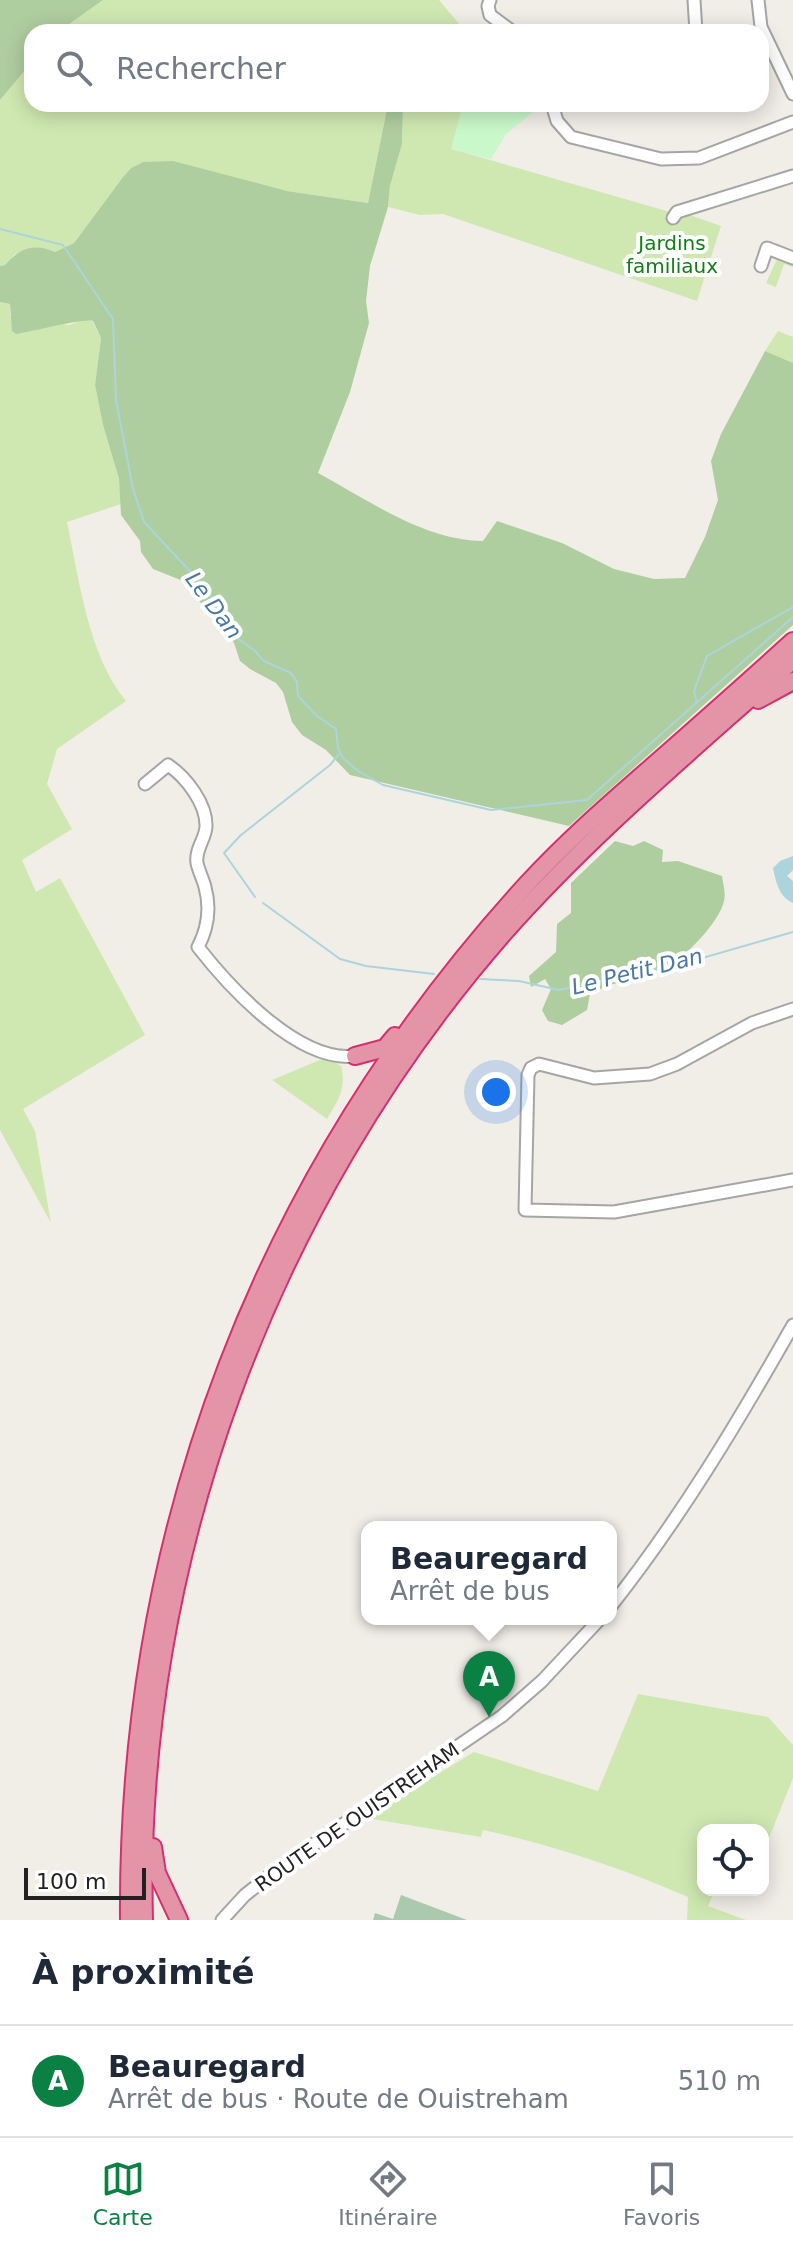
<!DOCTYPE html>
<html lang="fr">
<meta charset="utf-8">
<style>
:root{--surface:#fff;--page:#f2f2f3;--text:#1f2937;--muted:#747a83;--line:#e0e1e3;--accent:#0b8043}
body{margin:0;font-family:"DejaVu Sans",sans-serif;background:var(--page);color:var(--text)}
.controls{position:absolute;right:24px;bottom:24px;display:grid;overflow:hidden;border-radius:16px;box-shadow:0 4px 20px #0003}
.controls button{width:72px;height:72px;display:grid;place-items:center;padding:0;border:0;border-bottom:2px solid var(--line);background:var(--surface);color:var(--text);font:40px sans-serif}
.scale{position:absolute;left:24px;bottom:20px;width:122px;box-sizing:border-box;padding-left:8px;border:4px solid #212121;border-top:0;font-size:22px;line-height:28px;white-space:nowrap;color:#212121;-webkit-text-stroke:6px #fff;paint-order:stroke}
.you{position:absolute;left:496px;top:1092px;width:28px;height:28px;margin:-20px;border:6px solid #fff;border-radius:50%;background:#1a73e8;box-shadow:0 0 0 12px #1a73e833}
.badge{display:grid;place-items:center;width:52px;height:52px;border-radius:50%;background:var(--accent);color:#fff;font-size:26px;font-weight:700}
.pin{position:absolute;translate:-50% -66px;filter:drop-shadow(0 2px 4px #0008)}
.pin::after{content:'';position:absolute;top:42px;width:28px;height:24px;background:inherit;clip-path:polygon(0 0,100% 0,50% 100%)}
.popup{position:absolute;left:361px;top:1521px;width:256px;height:104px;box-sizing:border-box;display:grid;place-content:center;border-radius:16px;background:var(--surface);filter:drop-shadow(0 2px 6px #0005);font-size:26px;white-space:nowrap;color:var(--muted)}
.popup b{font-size:30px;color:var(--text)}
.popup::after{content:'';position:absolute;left:50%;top:100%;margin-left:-16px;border:16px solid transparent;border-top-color:var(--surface)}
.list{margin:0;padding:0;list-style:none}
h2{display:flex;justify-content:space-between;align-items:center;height:104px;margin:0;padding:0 32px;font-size:34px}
h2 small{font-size:26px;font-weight:400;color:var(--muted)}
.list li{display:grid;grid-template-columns:52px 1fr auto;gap:24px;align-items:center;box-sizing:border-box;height:112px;padding:0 32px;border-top:2px solid var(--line)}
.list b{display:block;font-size:30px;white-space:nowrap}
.list p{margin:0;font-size:26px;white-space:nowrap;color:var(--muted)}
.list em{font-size:26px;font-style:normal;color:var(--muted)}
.icon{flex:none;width:44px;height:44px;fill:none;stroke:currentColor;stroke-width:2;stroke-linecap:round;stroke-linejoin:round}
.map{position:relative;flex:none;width:793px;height:1920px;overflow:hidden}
.search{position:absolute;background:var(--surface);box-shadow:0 4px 20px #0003;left:24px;right:24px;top:24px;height:88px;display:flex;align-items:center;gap:20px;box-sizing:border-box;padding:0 28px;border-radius:24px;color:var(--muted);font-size:30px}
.sheet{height:216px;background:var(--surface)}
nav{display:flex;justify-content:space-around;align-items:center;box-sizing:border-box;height:112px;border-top:2px solid var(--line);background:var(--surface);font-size:22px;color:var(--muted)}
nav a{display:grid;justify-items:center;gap:4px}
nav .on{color:var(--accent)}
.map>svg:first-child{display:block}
.grass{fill:#cfe8b1}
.forest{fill:#afce9f}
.cemetery{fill:#abc9ae}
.park{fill:#c9f8ca}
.water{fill:#abd4dc}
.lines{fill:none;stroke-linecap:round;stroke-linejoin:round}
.stream{stroke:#abd4dc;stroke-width:2}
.minor-casing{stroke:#a5a5a5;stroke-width:15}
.highway-casing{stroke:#d43070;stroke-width:20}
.minor{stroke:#fff;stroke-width:11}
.highway{stroke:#e494a7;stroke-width:16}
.labels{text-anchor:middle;stroke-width:8;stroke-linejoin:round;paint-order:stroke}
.park-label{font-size:20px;fill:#117e15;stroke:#fff}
.street-label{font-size:20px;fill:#212121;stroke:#fff}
.water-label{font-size:22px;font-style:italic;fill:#4a789e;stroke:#fff}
</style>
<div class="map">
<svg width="793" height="1920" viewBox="0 0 793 1920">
<rect width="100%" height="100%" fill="#f1eee8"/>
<g class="grass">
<path d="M 103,0 L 439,0 L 466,32 L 58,32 Z"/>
<path d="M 32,62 L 32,104 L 388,104 L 368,203 L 287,191 L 143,162 L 131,168 L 123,177 L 74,243 L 55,252 L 46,249 L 15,254 L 5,265 L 0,266 L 0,100 Z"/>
<path d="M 403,104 L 463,104 L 452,149 L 670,212 L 668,217 L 684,213 L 721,226 L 697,301 L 443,214 L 420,215 L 388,207 L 390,186 L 402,144 Z"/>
<path d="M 778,257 L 793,262 L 793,267 L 784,264 L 776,287 L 766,283 Z"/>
<path d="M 0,302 L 10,304 L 10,316 L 69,325 L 85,319 L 92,321 L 101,338 L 95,385 L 103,425 L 119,479 L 121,504 L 67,522 C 79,579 88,655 126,701 L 57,749 L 47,784 L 72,829 L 22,860 L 36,892 L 60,878 L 145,1035 L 23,1109 L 35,1131 L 51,1223 L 0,1130 Z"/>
<path d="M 778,331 L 793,337 L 793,363 L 765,351 Z"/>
<path d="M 322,1059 L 329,1059 L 341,1066 C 347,1087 338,1101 327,1119 L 272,1080 Z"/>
<path d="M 638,1694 L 768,1717 L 793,1745 L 793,1778 L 767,1843 L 763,1841 L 763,1830 L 703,1830 L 703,1890 L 715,1890 L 708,1906 L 746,1920 L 687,1920 L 688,1897 C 622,1868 552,1845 483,1830 L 481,1837 L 366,1818 L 474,1752 L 598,1791 Z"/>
</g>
<g class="forest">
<path d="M 0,0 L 103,0 L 58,32 L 32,32 L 32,62 L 0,100 Z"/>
<path d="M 388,104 L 403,104 L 402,144 L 390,186 L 388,207 L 370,266 L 366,301 L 369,323 L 350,392 L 318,473 C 370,501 423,540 483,541 L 497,521 L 562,543 L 614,569 L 654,579 L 685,578 L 705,537 L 718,500 L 711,461 L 721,434 L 765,351 L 793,363 L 793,625 L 569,826 L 350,775 L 326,750 L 302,735 L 292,722 L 283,692 L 276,683 L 250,669 L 240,661 L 234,643 L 221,623 L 202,605 L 188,583 L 153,569 L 141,552 L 140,541 L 121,515 L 119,479 L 103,425 L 95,385 L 101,338 L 93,321 C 84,318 31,332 16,334 L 12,331 L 10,304 L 0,302 L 0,266 L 5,265 C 20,248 33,243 55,252 L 74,243 L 123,177 L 131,168 L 143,162 L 173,161 L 287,191 L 368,203 Z"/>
<path d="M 615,841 L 633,846 L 644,841 L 663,850 L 662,862 L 678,861 L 722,876 C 723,884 726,893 724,901 C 720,921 685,958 667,966 C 642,978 614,981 590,994 L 587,1010 L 562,1025 L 548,1021 L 542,1010 L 551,989 L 545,979 L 531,987 L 529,976 L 556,952 L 557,924 L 571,913 L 571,883 Z"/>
</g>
<path class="cemetery" d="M 401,1895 L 467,1920 L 373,1920 L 375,1913 L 393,1919 Z"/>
<path class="park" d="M 463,104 L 543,104 L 506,134 L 491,159 L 451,149 Z"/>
<path class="water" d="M 793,856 L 793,870 L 787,876 L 793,881 L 793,903 C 779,897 776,882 773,868 L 780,861 Z"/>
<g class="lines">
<g class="stream">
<path d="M 0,229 L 63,245 L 113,319 L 116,400 L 133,489 L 144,522 L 201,583 L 229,622 L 234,636 L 254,650 L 264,661 L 291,673 L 297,682 L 298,696 L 317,716 L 336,729 L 338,748 L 343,758 L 358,771 L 383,785 L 491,810 L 587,800 L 793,617"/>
<path d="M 697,703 L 694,691 L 707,656 L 793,607"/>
<path d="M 255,897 L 224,853 L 241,835 L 330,765 L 339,754"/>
<path d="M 263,903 L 340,959 L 366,966 L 434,974"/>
<path d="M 480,979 L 519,981 L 559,990 L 685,963 L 793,932"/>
</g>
<defs>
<g id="minor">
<path d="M 490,0 L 488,6 L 490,15 L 513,32"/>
<path d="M 694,0 L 696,32"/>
<path d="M 758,0 L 761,27 L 793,94"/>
<path d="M 552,104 L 557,121 L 571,137 L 661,159 L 699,158 L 793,122"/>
<path d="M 673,218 L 677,212 L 793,176"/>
<path d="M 761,266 L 767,248 L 793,258"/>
<path d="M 145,784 L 168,765 C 186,777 207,804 206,827 C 205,840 195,849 197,863 C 199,872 203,879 205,887 C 211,909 208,928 198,947 C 230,988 299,1063 355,1056"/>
<path d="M 793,1009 L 752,1023 L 677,1064 L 650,1074 L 594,1078 L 539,1064 L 531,1068 L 528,1075 L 525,1210 L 614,1212 L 793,1180"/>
<path d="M 611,1606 C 680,1519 738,1422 793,1325"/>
<path d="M 222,1920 L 245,1895 L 282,1866 L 502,1716 L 542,1681 L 600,1619"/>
</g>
<g id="highway">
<path d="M 758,700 L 793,681"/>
<path d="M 355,1056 L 385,1048 L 395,1036"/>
<path d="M 153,1847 L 157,1873 L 179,1920"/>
<path d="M 129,1920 C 126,1529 263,1174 526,885 C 569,838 616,798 664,756 C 707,718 750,680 793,641"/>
<path d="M 144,1920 C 135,1563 268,1203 503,934 C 591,834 694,749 793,660"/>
</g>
</defs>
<use href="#minor" class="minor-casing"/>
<use href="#highway" class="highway-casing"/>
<use href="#minor" class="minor"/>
<use href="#highway" class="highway"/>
</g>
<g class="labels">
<g class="park-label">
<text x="672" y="250">Jardins<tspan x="672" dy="23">familiaux</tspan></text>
</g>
<g class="street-label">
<text transform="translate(357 1817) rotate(-35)" y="7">ROUTE DE OUISTREHAM</text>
</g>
<g class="water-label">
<text transform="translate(214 605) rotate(53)" y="8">Le Dan</text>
<text transform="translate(637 971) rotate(-14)" y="8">Le Petit Dan</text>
</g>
</g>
</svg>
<div class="controls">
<button><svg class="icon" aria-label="locate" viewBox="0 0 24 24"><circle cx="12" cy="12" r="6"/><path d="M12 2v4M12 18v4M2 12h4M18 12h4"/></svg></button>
</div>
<div class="scale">100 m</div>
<div class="you"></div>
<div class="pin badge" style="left:489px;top:1717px">A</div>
<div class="popup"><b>Beauregard</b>Arrêt de bus</div>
<div class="search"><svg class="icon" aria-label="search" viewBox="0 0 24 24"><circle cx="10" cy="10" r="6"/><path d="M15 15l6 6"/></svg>Rechercher</div>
</div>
<section class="sheet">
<h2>À proximité<small></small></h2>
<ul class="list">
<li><span class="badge">A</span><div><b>Beauregard</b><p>Arrêt de bus · Route de Ouistreham</p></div><em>510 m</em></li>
</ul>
</section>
<nav>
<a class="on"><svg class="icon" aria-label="map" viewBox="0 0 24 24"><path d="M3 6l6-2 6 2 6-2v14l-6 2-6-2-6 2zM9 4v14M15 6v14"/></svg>Carte</a>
<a><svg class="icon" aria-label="directions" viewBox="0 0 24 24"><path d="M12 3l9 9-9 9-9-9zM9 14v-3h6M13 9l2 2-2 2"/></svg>Itinéraire</a>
<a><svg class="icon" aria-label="saved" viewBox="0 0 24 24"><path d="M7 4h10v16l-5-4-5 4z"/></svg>Favoris</a>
</nav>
